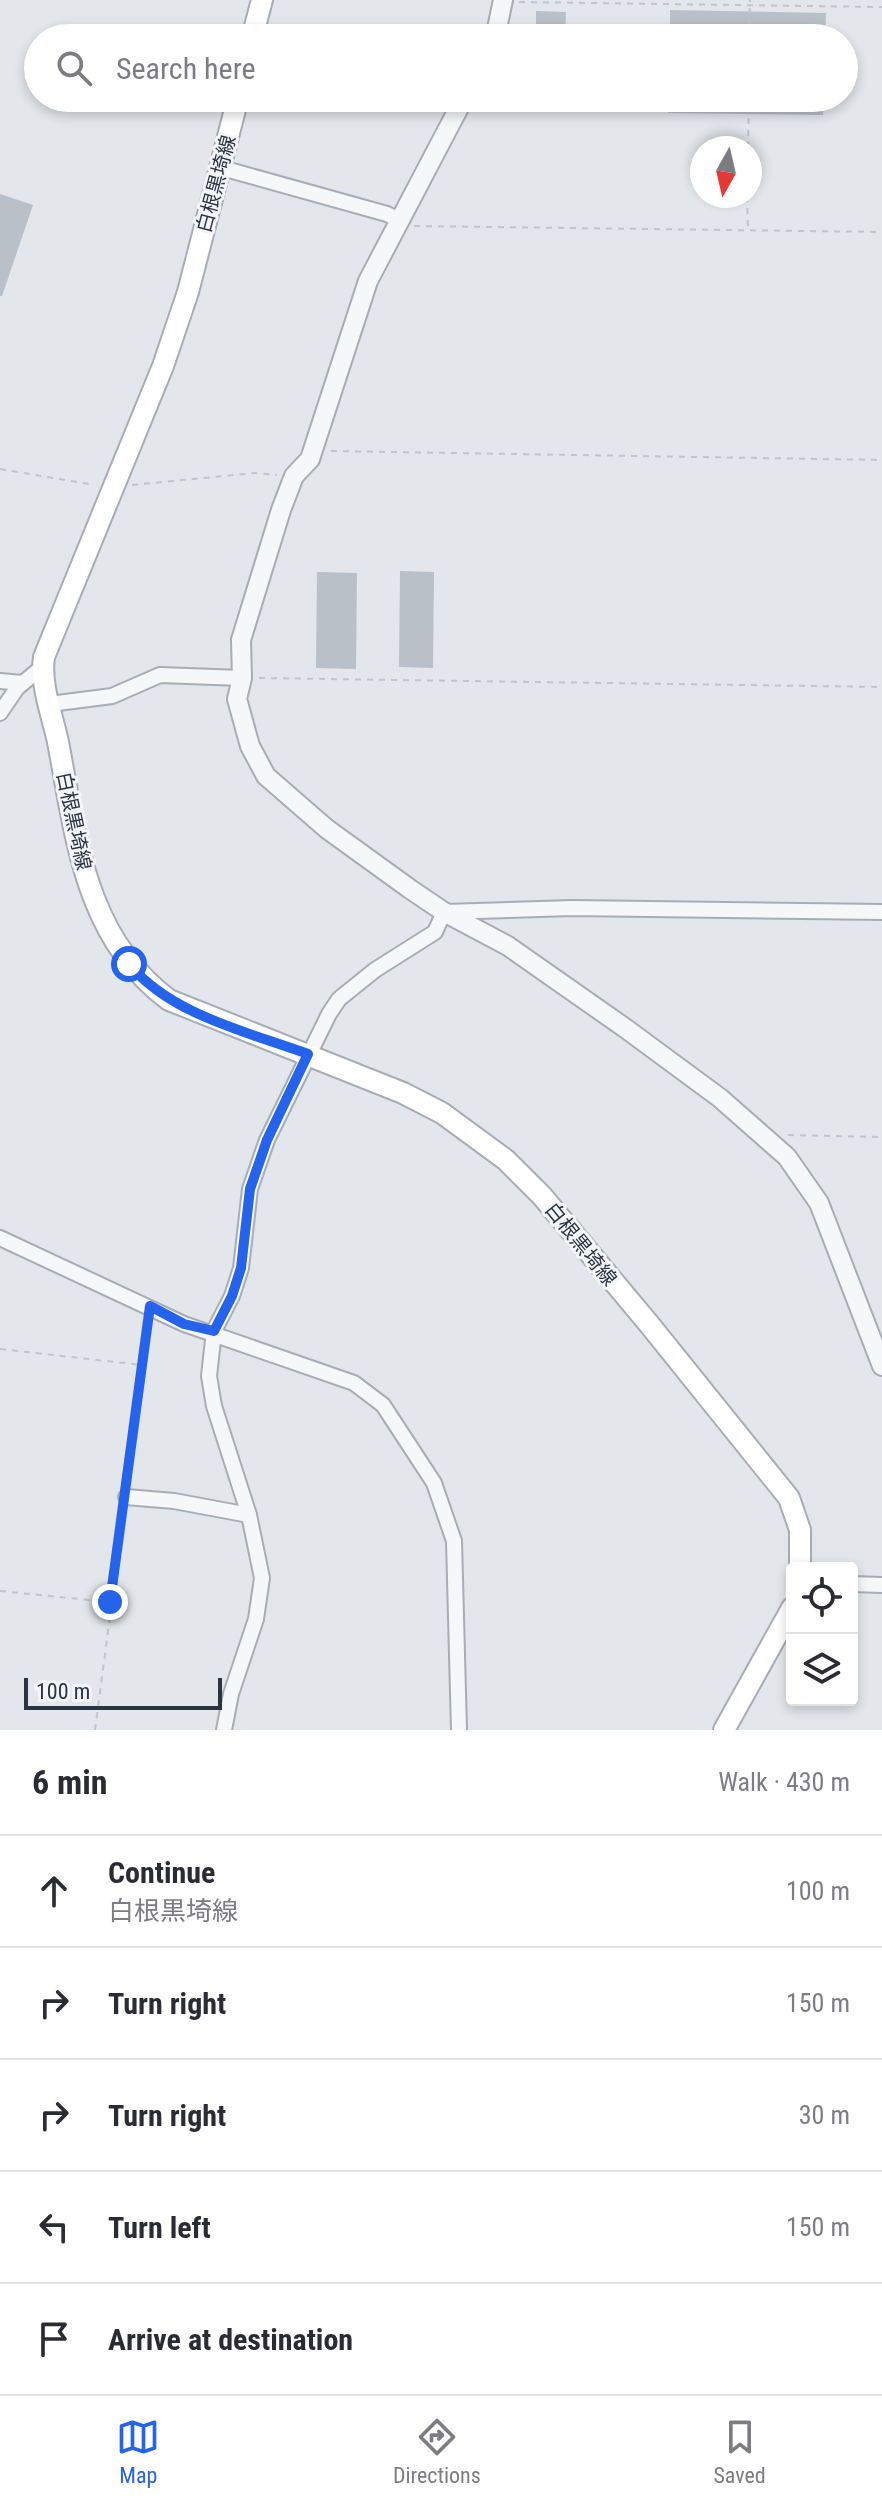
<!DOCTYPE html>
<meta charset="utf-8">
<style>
:root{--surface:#fff;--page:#f7f7f7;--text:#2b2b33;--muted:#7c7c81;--line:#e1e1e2;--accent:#2563eb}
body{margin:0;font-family:"Roboto Condensed","Noto Sans JP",sans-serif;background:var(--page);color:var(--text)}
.controls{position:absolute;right:24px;bottom:24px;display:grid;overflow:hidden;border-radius:8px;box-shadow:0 4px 12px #0003}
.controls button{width:72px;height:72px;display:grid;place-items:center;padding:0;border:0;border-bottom:2px solid var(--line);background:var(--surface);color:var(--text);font:40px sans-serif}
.compass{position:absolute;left:690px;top:136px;width:72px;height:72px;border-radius:50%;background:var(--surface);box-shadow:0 4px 12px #0003;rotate:188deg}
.scale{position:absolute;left:24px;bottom:20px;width:198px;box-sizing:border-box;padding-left:8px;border:4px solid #2b3443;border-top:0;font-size:22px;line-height:28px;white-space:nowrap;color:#2b3443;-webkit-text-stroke:6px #f3f5f8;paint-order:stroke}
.stop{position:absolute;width:24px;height:24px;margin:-18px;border:6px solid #2563eb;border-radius:50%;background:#fff}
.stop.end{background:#2563eb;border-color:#fff;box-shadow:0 2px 8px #0008}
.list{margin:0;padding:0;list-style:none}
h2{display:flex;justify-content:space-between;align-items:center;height:104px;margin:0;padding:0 32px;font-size:34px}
h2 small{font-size:26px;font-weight:400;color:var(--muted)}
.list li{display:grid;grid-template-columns:52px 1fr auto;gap:24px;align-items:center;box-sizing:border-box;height:112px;padding:0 32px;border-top:2px solid var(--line)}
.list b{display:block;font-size:30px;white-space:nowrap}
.list p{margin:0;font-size:26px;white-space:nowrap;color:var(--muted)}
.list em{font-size:26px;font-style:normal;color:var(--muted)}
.icon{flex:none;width:44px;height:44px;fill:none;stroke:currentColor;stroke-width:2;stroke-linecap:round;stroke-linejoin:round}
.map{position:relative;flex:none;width:882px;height:1730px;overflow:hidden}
.search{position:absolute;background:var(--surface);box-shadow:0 4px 12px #0003;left:24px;right:24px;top:24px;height:88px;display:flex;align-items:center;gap:20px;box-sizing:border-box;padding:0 28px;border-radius:44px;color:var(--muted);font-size:30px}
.sheet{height:664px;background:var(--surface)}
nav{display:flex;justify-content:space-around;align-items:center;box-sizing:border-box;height:112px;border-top:2px solid var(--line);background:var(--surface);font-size:22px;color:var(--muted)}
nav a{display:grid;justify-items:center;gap:4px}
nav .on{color:var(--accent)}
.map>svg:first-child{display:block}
.building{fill:#bac0c8}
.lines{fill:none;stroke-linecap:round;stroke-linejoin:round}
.minor-casing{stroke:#a8adb5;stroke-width:18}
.tertiary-casing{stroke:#a8adb5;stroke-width:22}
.secondary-casing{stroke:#a8adb5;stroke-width:24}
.path{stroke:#c1c4ca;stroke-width:2;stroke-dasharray:6 6;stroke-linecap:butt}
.minor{stroke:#f6f7f9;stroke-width:14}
.tertiary{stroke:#f6f7f9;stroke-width:18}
.secondary{stroke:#fff;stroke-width:20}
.route{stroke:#2563eb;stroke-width:10}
.labels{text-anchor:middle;stroke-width:6;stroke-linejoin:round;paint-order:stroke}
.street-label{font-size:20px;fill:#2b3443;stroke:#f3f5f8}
</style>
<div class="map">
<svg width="882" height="1730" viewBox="0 0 882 1730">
<rect width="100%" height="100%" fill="#e3e6eb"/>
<g class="building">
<path d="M 670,10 L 826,13 L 825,38 L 670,38 Z"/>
<path d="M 536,11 L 566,12 L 565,38 L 536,38 Z"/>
<path d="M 668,98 L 824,98 L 823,115 L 668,113 Z"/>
<path d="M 0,194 L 33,205 L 2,296 L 0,296 Z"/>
<path d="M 400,571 L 434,572 L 433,668 L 399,667 Z"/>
<path d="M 317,572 L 357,573 L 356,669 L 316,668 Z"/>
</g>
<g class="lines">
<defs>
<g id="minor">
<path d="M 222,168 L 387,214 L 399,220"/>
<path d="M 0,681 L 23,683"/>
<path d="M 50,704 L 112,696 L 160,675 L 242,678"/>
<path d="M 0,713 L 17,688 L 42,667"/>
<path d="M 0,1238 L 184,1324 L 354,1383 L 383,1405 L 434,1483 L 454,1541 L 459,1730"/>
<path d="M 126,1497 L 174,1501 L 249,1515"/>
<path d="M 852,1584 L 882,1585"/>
<path d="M 224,1730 L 231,1694 L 256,1619 L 262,1578 L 249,1515 L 214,1406 L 209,1376 L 214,1331 L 232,1296 L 241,1268 L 250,1189 L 267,1140 L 329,1014 L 339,999 L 375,970 L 435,932 L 444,912 L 572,908 L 882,912"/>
</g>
<g id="tertiary">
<path d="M 495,38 L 503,0"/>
<path d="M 464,98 L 368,281 L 310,459 L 294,476 L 281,510 L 241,640 L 242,678 L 237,699 L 250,746 L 266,776 L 327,829 L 410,889 L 444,912 L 508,946 L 625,1028 L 720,1098 L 787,1157 L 819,1203 L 882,1366"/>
</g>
<g id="secondary">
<path d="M 252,38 L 262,0"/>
<path d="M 238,98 L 188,292 L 163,366 L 44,657 C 40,685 52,714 58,742 C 76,837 85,938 169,1000 L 403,1093 L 442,1113 L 506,1160 L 542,1196 L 649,1324 L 789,1498 L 800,1530 L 800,1568"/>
<path d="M 724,1730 L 792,1608"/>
</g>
</defs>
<use href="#minor" class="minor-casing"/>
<use href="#tertiary" class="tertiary-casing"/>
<use href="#secondary" class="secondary-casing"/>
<g class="path">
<path d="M 519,2 L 882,7"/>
<path d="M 749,38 L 750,0"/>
<path d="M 748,148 L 749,98"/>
<path d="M 747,196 L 748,228"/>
<path d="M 414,226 L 882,232"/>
<path d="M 331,451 L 882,460"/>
<path d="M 0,469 L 94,485"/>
<path d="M 132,485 L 255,473 L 277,475"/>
<path d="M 259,678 L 882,687"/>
<path d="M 788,1135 L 882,1137"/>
<path d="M 0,1349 L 142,1365"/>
<path d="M 128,1483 L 148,1323"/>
<path d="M 0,1591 L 109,1602"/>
<path d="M 95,1730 L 124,1510"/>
</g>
<use href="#minor" class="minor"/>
<use href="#tertiary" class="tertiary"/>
<use href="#secondary" class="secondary"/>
</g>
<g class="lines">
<path class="route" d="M 110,1602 L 150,1306 L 184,1324 L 214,1331 L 232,1296 L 241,1268 L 250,1189 L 267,1140 L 308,1054 C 248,1032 171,1015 129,964"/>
</g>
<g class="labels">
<g class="street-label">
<text transform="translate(216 184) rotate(-75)" y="7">白根黒埼線</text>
<text transform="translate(74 821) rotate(78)" y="7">白根黒埼線</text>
<text transform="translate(581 1244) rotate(51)" y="7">白根黒埼線</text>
</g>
</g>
</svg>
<div class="controls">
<button><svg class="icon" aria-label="locate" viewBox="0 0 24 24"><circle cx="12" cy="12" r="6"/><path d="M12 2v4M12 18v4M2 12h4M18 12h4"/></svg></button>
<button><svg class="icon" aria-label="layers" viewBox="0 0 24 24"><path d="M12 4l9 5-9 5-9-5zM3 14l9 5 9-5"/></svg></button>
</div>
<svg class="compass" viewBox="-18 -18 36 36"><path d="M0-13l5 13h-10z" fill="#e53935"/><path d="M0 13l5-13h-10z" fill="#7c7c81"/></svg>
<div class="scale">100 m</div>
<div class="stop" style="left:129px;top:964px"></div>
<div class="stop end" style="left:110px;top:1602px"></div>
<div class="search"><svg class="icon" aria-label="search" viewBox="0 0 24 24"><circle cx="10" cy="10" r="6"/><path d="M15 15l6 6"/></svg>Search here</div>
</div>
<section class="sheet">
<h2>6 min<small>Walk · 430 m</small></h2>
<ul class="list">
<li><svg class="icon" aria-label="ahead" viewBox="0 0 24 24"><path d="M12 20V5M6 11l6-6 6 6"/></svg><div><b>Continue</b><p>白根黒埼線</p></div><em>100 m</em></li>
<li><svg class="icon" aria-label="right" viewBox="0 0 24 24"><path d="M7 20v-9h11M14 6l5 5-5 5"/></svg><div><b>Turn right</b></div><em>150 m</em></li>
<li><svg class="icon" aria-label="right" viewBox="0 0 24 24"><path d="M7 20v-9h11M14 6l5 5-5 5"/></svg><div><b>Turn right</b></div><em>30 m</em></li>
<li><svg class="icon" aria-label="left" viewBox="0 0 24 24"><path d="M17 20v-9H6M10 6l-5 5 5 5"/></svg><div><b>Turn left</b></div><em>150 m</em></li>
<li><svg class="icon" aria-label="arrive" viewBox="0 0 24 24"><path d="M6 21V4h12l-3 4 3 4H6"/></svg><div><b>Arrive at destination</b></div></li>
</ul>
</section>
<nav>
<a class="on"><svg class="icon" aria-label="map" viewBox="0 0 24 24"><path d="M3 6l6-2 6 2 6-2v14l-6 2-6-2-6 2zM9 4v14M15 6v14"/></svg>Map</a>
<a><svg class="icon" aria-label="directions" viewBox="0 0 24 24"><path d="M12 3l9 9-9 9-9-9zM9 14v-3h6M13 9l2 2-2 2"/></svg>Directions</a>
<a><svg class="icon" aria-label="saved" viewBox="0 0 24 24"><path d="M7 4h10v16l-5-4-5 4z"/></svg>Saved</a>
</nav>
